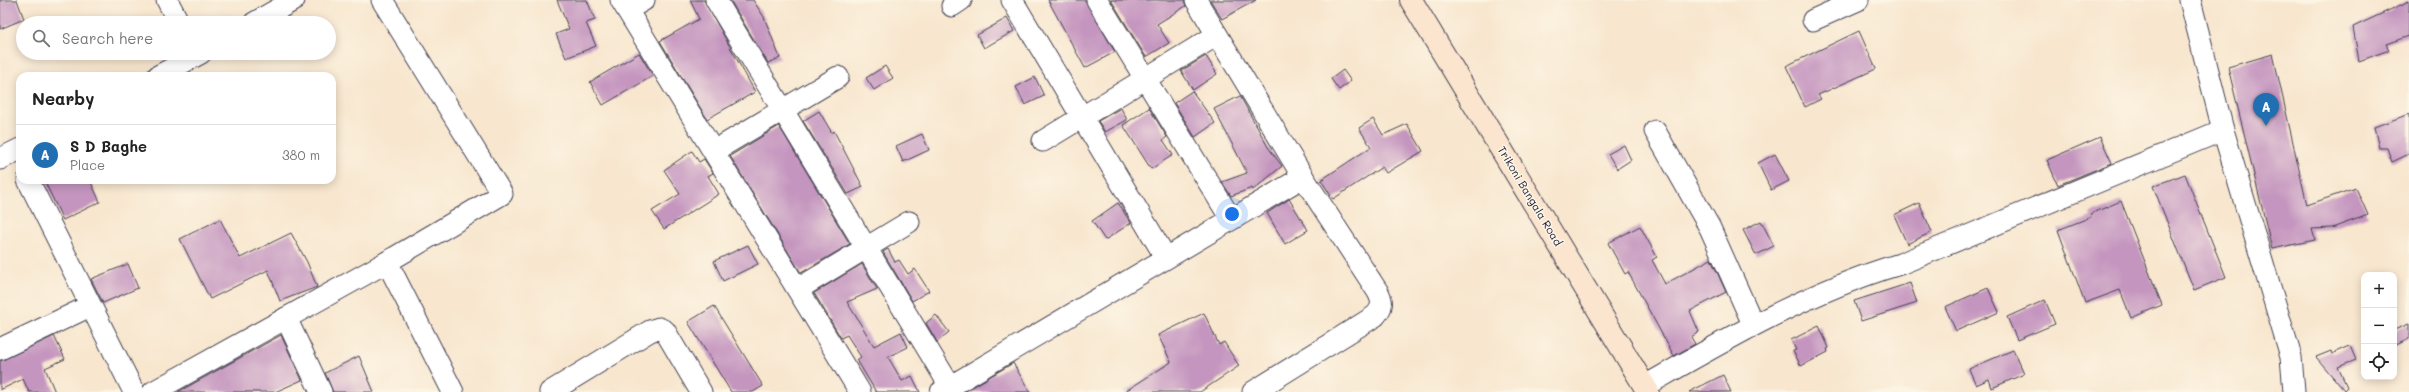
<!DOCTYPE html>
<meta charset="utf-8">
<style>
:root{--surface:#fff;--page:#f2f2f2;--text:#222;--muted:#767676;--line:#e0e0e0;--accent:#1f6fb2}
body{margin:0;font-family:Mali,sans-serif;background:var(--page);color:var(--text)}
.controls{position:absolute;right:12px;bottom:12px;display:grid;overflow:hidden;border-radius:8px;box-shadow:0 2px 10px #0003}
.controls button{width:36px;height:36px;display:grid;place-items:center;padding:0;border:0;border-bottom:1px solid var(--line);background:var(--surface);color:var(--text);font:20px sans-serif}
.you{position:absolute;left:1232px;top:214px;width:14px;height:14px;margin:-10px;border:3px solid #fff;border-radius:50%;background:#1a73e8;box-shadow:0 0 0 6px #1a73e833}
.badge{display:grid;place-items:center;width:26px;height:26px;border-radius:50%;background:var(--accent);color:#fff;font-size:13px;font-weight:700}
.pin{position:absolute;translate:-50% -33px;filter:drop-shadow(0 1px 2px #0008)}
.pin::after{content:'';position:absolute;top:21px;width:14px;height:12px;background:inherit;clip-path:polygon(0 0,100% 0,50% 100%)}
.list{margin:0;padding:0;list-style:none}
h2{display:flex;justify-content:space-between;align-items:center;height:52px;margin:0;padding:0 16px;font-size:17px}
h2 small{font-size:13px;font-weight:400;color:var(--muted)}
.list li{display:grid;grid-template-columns:26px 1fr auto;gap:12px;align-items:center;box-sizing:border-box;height:60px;padding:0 16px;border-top:1px solid var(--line)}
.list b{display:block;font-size:15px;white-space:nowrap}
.list p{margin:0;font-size:13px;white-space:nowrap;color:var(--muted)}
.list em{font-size:13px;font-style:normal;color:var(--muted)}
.icon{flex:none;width:22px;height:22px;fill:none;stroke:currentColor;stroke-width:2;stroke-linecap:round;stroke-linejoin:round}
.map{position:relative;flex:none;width:2409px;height:392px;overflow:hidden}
.search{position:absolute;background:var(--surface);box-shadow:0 2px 10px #0003;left:16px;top:16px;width:320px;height:44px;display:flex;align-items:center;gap:10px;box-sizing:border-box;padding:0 14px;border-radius:22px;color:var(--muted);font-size:15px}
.panel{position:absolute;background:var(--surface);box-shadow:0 2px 10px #0003;left:16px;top:72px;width:320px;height:112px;border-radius:12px}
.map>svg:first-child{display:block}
.building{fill:#c495bf}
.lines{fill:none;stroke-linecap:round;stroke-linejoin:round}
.street-casing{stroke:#423f51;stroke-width:23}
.secondary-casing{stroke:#423f51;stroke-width:24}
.street{stroke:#fff;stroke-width:21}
.secondary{stroke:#fbe5cf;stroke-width:22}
.labels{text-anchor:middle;stroke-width:3;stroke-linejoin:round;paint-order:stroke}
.street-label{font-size:11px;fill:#22223b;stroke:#fcf5e5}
</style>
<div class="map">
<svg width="2409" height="392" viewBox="0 0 2409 392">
<rect width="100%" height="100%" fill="#fcf5e5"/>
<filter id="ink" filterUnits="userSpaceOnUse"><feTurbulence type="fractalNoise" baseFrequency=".025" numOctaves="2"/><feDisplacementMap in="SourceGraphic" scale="8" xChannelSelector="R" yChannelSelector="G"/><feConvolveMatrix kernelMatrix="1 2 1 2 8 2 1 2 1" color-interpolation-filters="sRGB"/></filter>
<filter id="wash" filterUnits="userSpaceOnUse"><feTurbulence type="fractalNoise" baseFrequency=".012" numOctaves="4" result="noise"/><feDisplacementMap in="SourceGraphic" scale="16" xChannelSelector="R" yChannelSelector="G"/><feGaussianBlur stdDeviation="0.9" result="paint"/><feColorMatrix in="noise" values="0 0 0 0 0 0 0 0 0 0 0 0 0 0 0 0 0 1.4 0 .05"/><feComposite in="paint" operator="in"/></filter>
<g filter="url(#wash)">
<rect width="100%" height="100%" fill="#f8e6ce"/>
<g id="blocks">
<g class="building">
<path d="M 0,0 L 17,0 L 24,19 L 0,29 Z"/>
<path d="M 557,0 L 587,0 L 595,20 L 586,23 L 596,46 L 566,58 L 556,34 L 569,29 Z"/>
<path d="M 690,0 L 704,0 L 755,92 L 707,119 L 660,41 L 699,19 Z"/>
<path d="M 730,0 L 753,0 L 764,17 L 780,58 L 768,63 Z"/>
<path d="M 1048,0 L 1085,0 L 1115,52 L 1085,68 Z"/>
<path d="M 1111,0 L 1184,0 L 1186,6 L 1157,24 L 1169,43 L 1146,57 Z"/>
<path d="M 1210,0 L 1256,0 L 1222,19 Z"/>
<path d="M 2409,1 L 2409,36 L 2386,44 L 2389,50 L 2359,61 L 2353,27 Z"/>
<path d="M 1007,18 L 1014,31 L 984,48 L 977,35 Z"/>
<path d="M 1859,31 L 1876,69 L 1818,95 L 1821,99 L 1805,107 L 1786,66 Z"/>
<path d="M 639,53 L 653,76 L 603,105 L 590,82 Z"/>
<path d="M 2273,54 L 2307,205 L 2356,188 L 2368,215 L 2332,228 L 2312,229 L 2315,240 L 2272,249 L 2228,67 Z"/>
<path d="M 1206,56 L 1217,74 L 1193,90 L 1181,71 Z"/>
<path d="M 885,66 L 893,78 L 874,90 L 866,78 Z"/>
<path d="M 1343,70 L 1351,81 L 1339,90 L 1331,79 Z"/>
<path d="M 1035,77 L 1044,96 L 1025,105 L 1016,87 Z"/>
<path d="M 1192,91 L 1215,123 L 1195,137 L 1174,103 Z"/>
<path d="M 1240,96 L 1268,147 L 1282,166 L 1253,190 L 1252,188 L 1231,196 L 1222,182 L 1247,173 L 1214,109 Z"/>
<path d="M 1121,108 L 1127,120 L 1105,132 L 1098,121 Z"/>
<path d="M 1149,108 L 1167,137 L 1163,140 L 1173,155 L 1151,169 L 1123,125 Z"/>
<path d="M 819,111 L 832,133 L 834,131 L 863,187 L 848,194 L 803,121 Z"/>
<path d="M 2409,114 L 2409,154 L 2392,162 L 2387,148 L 2379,148 L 2374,127 Z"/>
<path d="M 1373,119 L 1383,135 L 1407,124 L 1423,151 L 1386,173 L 1382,167 L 1333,199 L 1321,180 L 1371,147 L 1359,128 Z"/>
<path d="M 779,126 L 850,244 L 801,273 L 730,156 Z"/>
<path d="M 922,134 L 929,150 L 903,162 L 896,146 Z"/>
<path d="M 2100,137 L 2112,163 L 2058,185 L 2047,160 Z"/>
<path d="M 1624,145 L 1631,160 L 1617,169 L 1608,154 Z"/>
<path d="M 692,151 L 699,162 L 704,159 L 713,173 L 708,176 L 719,194 L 664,229 L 652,211 L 680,194 L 664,170 Z"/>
<path d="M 1775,154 L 1789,181 L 1771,190 L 1758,163 Z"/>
<path d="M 2185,174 L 2226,277 L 2194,290 L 2153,186 Z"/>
<path d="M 44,180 L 90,180 L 100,202 L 63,220 Z"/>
<path d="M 1289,199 L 1308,230 L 1285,244 L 1267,213 Z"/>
<path d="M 2121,201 L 2162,305 L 2131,318 L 2120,290 L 2085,303 L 2058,230 L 2091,217 L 2090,214 Z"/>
<path d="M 1118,203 L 1131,223 L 1105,240 L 1092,221 Z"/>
<path d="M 1919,203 L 1932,232 L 1907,244 L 1894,215 Z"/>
<path d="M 220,219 L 240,258 L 291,233 L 307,262 L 317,287 L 280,301 L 268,270 L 210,299 L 180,239 Z"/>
<path d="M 1761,221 L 1774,246 L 1756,255 L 1743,230 Z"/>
<path d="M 1640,226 L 1657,257 L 1652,260 L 1665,284 L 1711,259 L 1726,292 L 1690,311 L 1699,332 L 1691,337 L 1695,344 L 1674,356 L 1628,272 L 1625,274 L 1608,243 Z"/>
<path d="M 748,245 L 758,264 L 723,281 L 714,261 Z"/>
<path d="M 888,249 L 895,262 L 899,260 L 908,274 L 915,269 L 929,291 L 912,301 L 883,252 Z"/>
<path d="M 128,264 L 138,288 L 103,303 L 91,279 Z"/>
<path d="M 862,264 L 877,289 L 847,302 L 874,346 L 901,332 L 908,347 L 888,357 L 902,381 L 912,376 L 920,392 L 876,392 L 857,360 L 861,357 L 847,335 L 841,338 L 814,293 Z"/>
<path d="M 1910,283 L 1917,303 L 1861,321 L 1854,301 Z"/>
<path d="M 1988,288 L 1999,312 L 1956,331 L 1945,307 Z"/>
<path d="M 2045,300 L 2055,324 L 2017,340 L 2007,317 Z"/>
<path d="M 714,306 L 763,386 L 753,392 L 731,392 L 688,322 Z"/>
<path d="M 1204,313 L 1219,345 L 1224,342 L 1239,366 L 1200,392 L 1124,392 L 1171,362 L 1158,335 Z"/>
<path d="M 936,315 L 949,332 L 937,342 L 926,323 Z"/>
<path d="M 2409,324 L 2409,339 L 2394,346 L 2394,330 Z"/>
<path d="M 1819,326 L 1829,348 L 1827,349 L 1828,352 L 1801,366 L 1793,351 L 1796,350 L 1791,340 Z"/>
<path d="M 281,335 L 302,380 L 275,392 L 178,392 Z"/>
<path d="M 54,336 L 65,359 L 45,368 L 55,392 L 29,392 L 23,379 L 0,390 L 0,361 Z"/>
<path d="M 2350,346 L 2356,360 L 2338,367 L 2347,387 L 2344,390 L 2316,357 L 2331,351 L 2332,354 Z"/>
<path d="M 2013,350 L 2024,374 L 1992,388 L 1989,379 L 1976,385 L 1969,369 Z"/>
<path d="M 359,356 L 374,392 L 333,392 L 325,373 Z"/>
<path d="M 1013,363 L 1030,392 L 964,392 Z"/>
<path d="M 1723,375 L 1731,392 L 1689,392 Z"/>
</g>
</g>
</g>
<g filter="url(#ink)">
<use href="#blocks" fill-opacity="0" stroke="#423f51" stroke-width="1"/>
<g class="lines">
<defs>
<g id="street">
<path d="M 167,0 L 179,23"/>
<path d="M 621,0 L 860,392"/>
<path d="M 716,0 L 950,386"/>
<path d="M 1012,0 L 1166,258"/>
<path d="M 1097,0 L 1231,219"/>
<path d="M 1196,0 L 1303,177 L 1378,292 C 1383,302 1383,307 1375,316 L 1253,392"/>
<path d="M 2190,0 L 2223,130 L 2291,357 L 2294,392"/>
<path d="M 952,6 L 961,0"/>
<path d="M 627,10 L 644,0"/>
<path d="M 1813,20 L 1858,0"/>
<path d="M 254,23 L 294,0"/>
<path d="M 158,76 L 201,53"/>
<path d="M 1655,131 L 1710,228 L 1753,324"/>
<path d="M 1043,141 L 1217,35"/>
<path d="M 714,151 L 838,77"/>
<path d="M 0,159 L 20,149"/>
<path d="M 28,180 L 134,392"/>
<path d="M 387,262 L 453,392"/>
<path d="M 798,289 L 909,222"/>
<path d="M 286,318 L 321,392"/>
<path d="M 0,349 L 90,306"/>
<path d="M 1645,386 C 1727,339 1809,291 1900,264 L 2223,130"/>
<path d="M 153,392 L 387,262 L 502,194 L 382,0"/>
<path d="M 550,392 L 650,331 L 659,328 L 665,331 L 701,392"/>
<path d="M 941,392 L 1303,177"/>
</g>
<path id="secondary" d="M 1411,0 L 1648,392"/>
</defs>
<use href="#street" class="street-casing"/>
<use href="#secondary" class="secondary-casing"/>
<use href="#street" class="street"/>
<use href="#secondary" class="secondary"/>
</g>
</g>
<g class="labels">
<g class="street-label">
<text transform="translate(1530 196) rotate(59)" y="4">Trikoni Bangala Road</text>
</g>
</g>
</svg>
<div class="controls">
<button>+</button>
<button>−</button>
<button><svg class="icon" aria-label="locate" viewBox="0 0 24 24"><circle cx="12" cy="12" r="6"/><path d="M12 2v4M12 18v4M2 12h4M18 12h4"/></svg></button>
</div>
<div class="you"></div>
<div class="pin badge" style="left:2266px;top:126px">A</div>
<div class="search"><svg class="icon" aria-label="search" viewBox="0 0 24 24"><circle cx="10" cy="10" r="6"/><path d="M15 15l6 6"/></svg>Search here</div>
<section class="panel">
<h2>Nearby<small></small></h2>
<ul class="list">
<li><span class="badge">A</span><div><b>S D Baghe</b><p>Place</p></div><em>380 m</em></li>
</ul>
</section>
</div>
